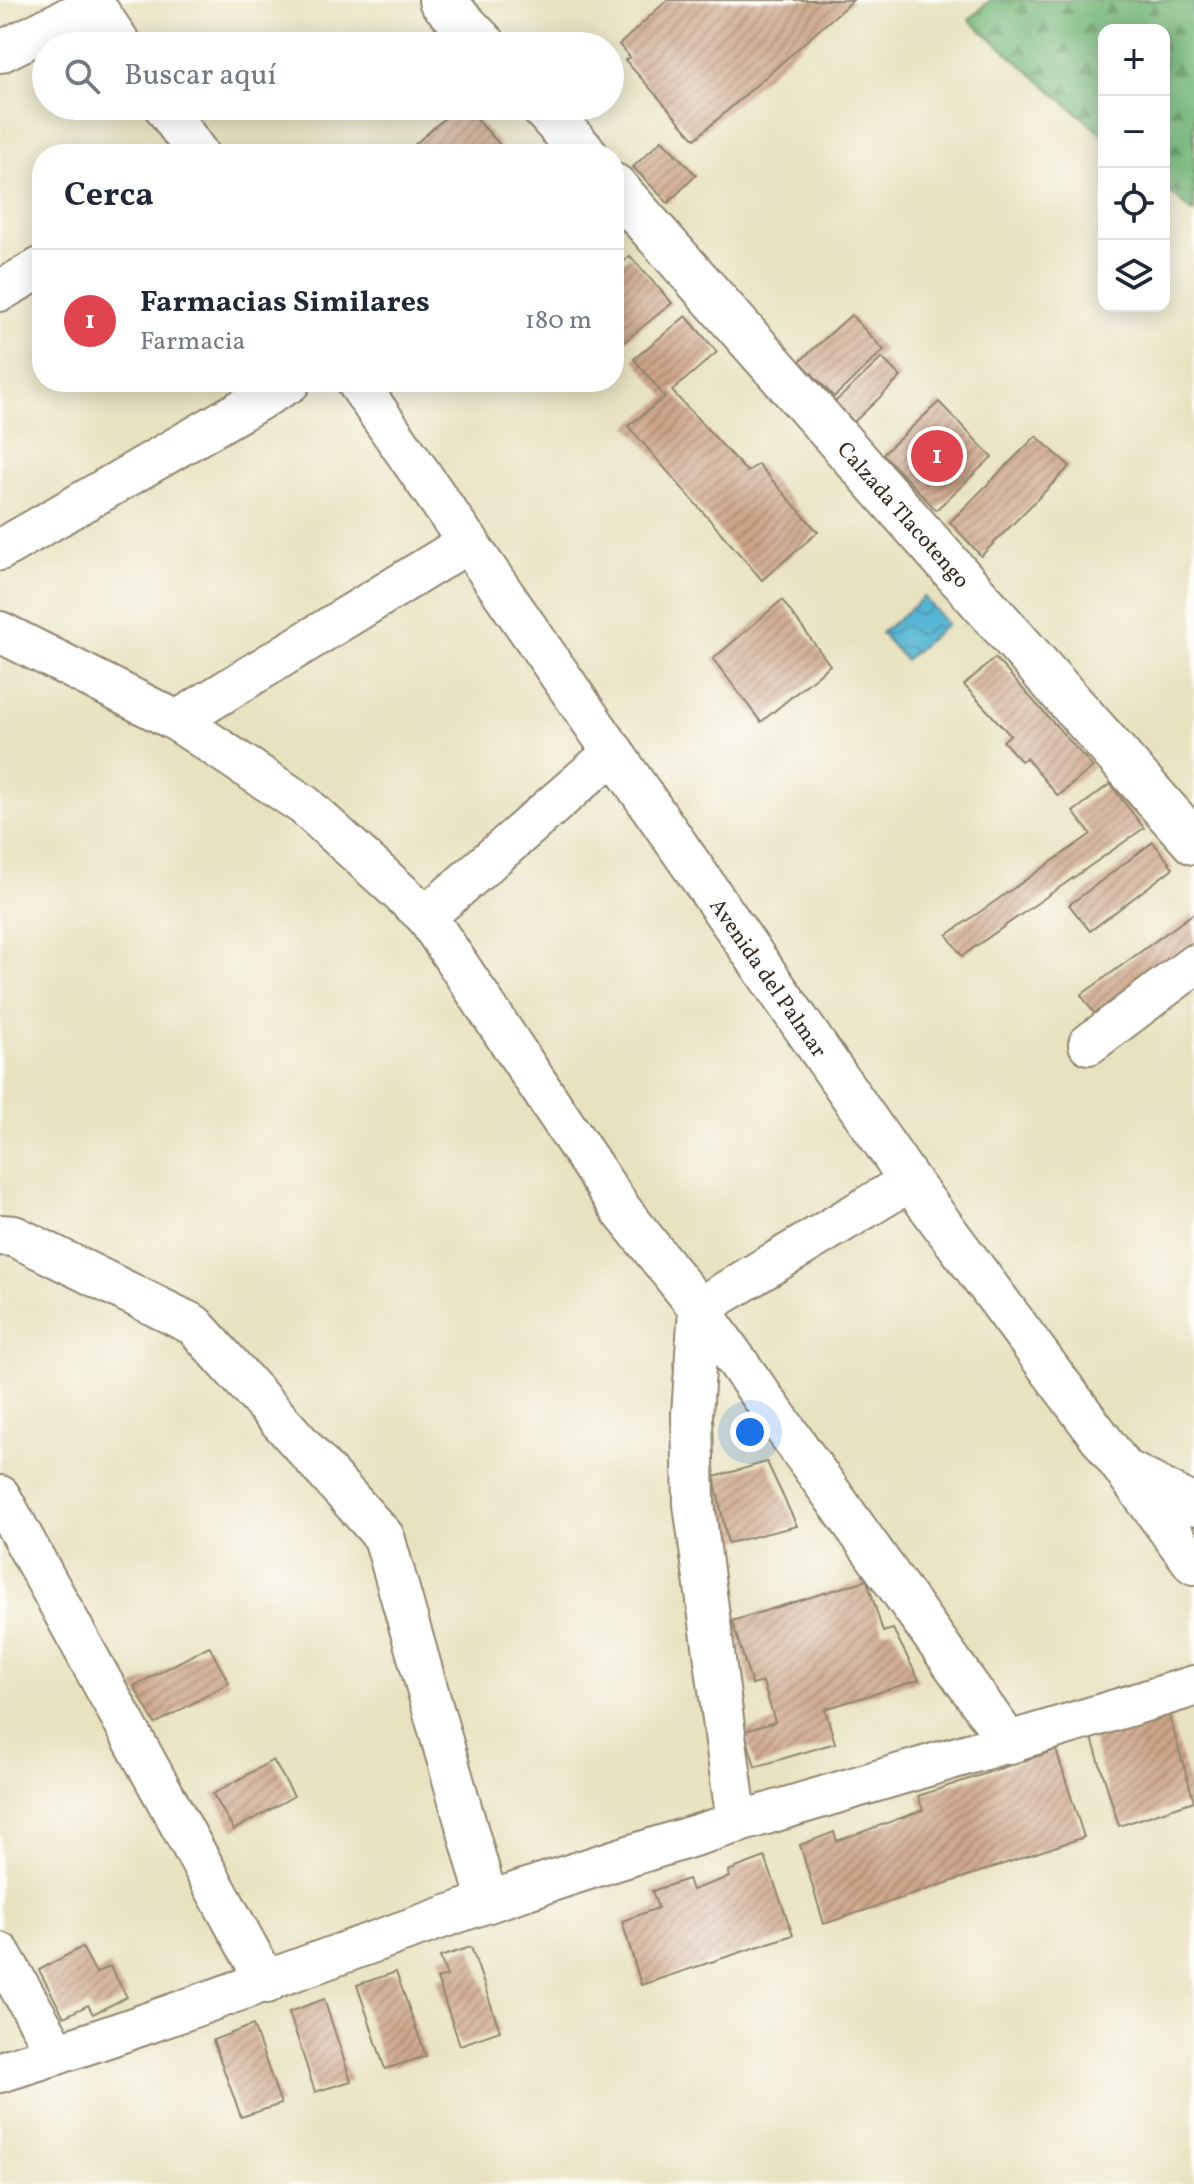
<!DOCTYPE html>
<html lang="es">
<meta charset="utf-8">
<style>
:root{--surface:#fff;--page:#f6f6f7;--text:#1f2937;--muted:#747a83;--line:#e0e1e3;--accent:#d1495b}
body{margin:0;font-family:Vollkorn,serif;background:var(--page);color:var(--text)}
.controls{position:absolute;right:24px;top:24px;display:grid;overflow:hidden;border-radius:16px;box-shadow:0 4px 20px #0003}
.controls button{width:72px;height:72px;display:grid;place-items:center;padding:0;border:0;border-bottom:2px solid var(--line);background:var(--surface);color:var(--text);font:40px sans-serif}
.you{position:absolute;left:750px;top:1432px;width:28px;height:28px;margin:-20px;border:6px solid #fff;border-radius:50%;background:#1a73e8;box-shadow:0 0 0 12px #1a73e833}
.badge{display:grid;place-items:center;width:52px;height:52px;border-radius:50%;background:var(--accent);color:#fff;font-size:26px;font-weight:700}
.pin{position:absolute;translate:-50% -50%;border:4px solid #fff;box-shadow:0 2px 8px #0006}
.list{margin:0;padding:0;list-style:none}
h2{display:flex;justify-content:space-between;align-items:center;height:104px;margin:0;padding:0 32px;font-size:34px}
h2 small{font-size:26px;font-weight:400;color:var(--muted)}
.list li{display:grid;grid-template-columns:52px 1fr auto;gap:24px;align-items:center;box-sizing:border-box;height:144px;padding:0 32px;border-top:2px solid var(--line)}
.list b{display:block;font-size:30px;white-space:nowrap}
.list p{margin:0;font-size:26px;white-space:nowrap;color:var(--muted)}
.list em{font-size:26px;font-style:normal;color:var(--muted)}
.icon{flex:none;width:44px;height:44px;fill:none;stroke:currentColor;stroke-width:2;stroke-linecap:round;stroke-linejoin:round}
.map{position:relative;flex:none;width:1194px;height:2184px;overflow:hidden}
.search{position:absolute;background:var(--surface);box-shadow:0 4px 20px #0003;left:32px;top:32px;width:592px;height:88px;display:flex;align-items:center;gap:20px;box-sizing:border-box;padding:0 28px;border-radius:44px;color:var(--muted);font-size:30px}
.panel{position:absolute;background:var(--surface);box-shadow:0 4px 20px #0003;left:32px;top:144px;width:592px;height:248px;border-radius:32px}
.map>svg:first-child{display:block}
.forest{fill:url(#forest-firs);stroke:#58704b;stroke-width:2}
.water{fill:url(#water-waves);stroke:#487079;stroke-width:2}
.building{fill:url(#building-hatch)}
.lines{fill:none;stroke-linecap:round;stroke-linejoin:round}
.minor-casing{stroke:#92866f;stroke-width:44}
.tertiary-casing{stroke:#92866f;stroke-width:48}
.minor{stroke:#fff;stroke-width:40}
.tertiary{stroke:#fff;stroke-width:44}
.labels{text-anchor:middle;stroke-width:8;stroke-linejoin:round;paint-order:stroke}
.street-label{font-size:22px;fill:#3b2a1e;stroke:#fdfcf7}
</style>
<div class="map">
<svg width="1194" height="2184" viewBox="0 0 1194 2184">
<defs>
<pattern id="forest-firs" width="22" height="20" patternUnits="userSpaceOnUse" patternTransform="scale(2)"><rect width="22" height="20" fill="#74b678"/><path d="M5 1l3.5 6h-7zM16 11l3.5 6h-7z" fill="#609462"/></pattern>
<pattern id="water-waves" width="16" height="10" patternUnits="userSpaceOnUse" patternTransform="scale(2)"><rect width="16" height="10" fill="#55b6d4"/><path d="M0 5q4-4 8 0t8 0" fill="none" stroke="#4894ab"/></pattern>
<pattern id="building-hatch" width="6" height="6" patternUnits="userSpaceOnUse" patternTransform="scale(2)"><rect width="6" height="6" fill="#cda589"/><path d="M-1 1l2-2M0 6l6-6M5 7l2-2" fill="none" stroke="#a8876f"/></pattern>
</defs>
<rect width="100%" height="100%" fill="#fdfcf7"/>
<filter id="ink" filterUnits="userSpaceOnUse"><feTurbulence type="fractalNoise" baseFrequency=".0125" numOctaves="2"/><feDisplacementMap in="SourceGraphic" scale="16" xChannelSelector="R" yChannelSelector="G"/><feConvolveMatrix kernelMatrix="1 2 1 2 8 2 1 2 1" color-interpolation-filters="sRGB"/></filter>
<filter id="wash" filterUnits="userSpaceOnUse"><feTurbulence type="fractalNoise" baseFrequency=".006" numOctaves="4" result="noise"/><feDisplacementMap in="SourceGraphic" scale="32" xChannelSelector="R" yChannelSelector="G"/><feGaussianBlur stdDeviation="1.8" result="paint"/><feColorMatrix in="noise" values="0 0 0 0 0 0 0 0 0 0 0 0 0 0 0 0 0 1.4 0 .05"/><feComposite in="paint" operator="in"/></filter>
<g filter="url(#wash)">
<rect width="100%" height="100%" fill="#e8e2c0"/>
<path class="forest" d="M 990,0 L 1194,0 L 1194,213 L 1164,187 L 1164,30 L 1104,30 L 1104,136 L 969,20 Z"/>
<path class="water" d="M 924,597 L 947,624 L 905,660 L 881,633 Z"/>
<g id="blocks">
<g class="building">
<path d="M 667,0 L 853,0 L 695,139 L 625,60 L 630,57 L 619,45 Z"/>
<path d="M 458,106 L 465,106 L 501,146 L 492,154 L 419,154 L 412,147 Z"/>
<path d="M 662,140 L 696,175 L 668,203 L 633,167 Z"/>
<path d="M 630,256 L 672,303 L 614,350 L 614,306 L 617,303 L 614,270 Z"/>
<path d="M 851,315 L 884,350 L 834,397 L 800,361 Z"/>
<path d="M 686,316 L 717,352 L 672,391 L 747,472 L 758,464 L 818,532 L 762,580 L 628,426 L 665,397 L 634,359 Z"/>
<path d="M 882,358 L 901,377 L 854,422 L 835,402 Z"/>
<path d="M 939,402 L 992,457 L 936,510 L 883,454 Z"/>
<path d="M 1036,436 L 1070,466 L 981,556 L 950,522 Z"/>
<path d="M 782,600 L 830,665 L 761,722 L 713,659 Z"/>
<path d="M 995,658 L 1093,767 L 1058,796 L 1026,758 L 1021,761 L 1003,741 L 1010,735 L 964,685 Z"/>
<path d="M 1110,784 L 1144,828 L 962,956 L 947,935 L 1091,834 L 1073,812 Z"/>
<path d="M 1153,842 L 1173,868 L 1090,931 L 1069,905 Z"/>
<path d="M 1194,913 L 1194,952 L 1100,1021 L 1081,995 Z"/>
<path d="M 767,1462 L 797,1526 L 728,1543 L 714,1477 Z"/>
<path d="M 867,1580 L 883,1632 L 893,1629 L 919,1680 L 825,1709 L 835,1743 L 755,1767 L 745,1731 L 775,1722 L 763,1682 L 752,1685 L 732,1621 Z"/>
<path d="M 209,1646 L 229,1683 L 155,1724 L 134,1686 Z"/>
<path d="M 1168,1712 L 1194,1801 L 1119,1826 L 1091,1735 Z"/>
<path d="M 1056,1750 L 1084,1837 L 824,1924 L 800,1845 L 834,1832 L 837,1841 L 923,1810 L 918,1796 Z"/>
<path d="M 273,1760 L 294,1796 L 234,1830 L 213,1794 Z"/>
<path d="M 765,1857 L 793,1935 L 641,1985 L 622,1921 L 658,1908 L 652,1891 L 688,1879 L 692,1890 L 729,1877 L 728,1871 Z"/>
<path d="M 82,1947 L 96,1973 L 110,1966 L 127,1997 L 93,2014 L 88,2005 L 64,2017 L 39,1970 Z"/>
<path d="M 471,1947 L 500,2031 L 460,2045 L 437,1979 L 447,1976 L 440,1957 Z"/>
<path d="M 396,1972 L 426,2056 L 385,2069 L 357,1985 Z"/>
<path d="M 324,1999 L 351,2081 L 315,2092 L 289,2012 Z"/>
<path d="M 253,2025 L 281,2104 L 241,2117 L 213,2040 Z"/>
</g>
</g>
</g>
<g filter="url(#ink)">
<use href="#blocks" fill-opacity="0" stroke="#92866f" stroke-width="2"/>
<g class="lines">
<defs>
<g id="minor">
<path d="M 91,0 L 122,46"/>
<path d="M 0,52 L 94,5"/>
<path d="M 164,106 L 198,154"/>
<path d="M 0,291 L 42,267"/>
<path id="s1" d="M 357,382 L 910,1181 L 1194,1564"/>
<path d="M 0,550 L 290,382"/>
<path d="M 0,632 L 177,721 L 304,805 L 426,916 L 622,1211 L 699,1308 L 1010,1744"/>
<path d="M 177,721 L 469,542"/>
<path d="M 426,916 L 614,752"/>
<path d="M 1089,1044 L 1194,965"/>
<path d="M 0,1235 L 14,1236 L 194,1325 L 384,1537 L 488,1902"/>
<path d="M 1130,1472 L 1194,1505"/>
<path d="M 0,1496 L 267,1983"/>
<path d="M 737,1823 L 694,1504 L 692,1415 L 699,1308 L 910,1181"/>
<path d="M 0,1953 L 58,2054"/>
<path d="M 0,2072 C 165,2021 325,1957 488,1902 C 721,1823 959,1759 1194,1686"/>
</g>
<g id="tertiary">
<path d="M 441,0 L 485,46"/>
<path d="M 542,106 L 585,154"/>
<path id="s2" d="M 614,186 L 1194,842"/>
</g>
</defs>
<use href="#minor" class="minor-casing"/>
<use href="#tertiary" class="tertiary-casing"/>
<use href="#minor" class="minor"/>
<use href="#tertiary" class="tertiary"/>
</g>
</g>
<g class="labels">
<g class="street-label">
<text dy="8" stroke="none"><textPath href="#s2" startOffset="438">Calzada Tlacotengo</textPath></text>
<text dy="8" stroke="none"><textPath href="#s1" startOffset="724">Avenida del Palmar</textPath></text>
</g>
</g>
</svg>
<div class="controls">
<button>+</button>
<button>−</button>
<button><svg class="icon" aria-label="locate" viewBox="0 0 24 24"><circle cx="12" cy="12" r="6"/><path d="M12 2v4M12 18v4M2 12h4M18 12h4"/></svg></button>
<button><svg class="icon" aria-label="layers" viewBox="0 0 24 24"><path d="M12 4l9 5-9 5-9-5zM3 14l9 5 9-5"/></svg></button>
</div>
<div class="you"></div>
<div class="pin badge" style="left:937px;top:456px;background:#e0444e">1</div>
<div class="search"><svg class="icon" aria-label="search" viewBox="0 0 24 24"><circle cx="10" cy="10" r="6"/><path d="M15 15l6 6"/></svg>Buscar aquí</div>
<section class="panel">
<h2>Cerca<small></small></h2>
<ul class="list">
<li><span class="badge" style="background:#e0444e">1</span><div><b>Farmacias Similares</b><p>Farmacia</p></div><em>180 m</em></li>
</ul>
</section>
</div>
